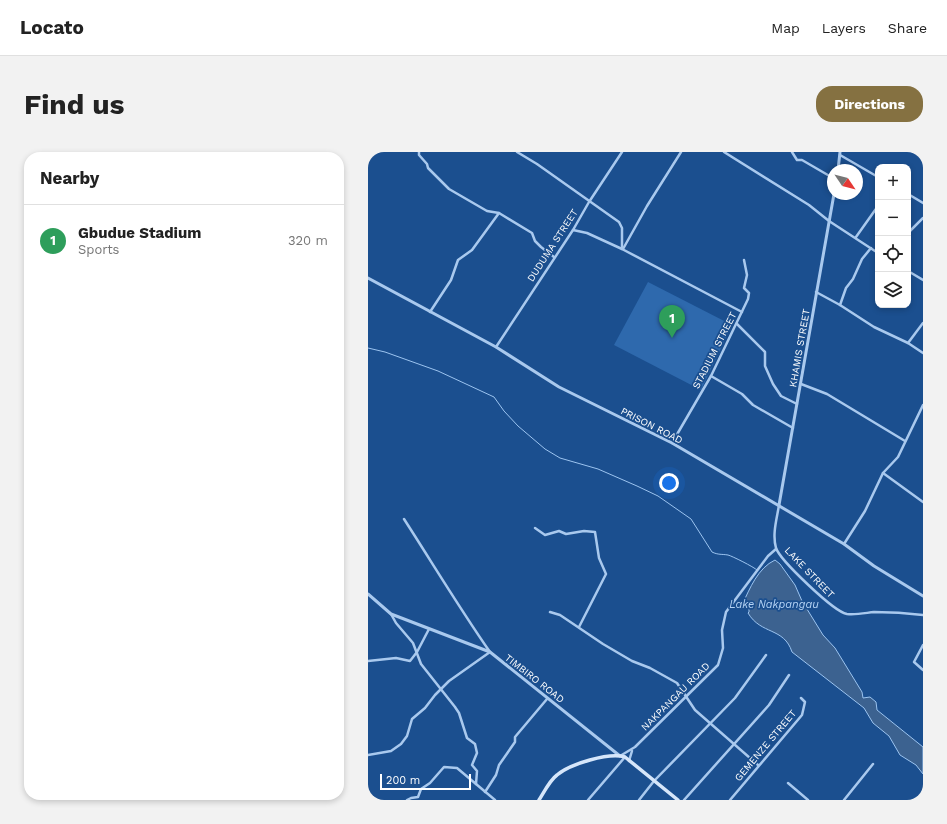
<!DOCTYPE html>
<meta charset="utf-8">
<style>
:root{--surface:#fff;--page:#f2f2f2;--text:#222;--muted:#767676;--line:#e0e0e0;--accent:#857141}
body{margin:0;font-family:"Work Sans",sans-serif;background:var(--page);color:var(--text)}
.controls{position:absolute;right:12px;top:12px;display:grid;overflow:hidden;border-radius:8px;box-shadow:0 2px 6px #0003}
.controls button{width:36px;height:36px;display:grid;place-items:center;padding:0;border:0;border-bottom:1px solid var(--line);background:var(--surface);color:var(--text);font:20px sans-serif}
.compass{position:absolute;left:459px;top:12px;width:36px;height:36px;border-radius:50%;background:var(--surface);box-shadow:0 2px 6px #0003;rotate:125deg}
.scale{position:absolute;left:12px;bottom:10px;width:91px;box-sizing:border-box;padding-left:4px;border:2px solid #fff;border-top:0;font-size:11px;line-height:14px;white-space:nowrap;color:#fff;-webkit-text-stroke:3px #1b4f8f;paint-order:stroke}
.you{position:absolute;left:301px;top:331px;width:14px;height:14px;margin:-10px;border:3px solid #fff;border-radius:50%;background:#1a73e8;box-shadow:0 0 0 6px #1a73e833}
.badge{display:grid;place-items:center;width:26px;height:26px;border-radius:50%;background:var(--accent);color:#fff;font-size:13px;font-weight:700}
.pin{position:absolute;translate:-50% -33px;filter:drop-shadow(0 1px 2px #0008)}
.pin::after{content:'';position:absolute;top:21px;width:14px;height:12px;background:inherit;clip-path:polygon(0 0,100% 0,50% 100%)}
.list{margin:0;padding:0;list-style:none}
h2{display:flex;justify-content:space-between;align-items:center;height:52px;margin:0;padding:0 16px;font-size:17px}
h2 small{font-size:13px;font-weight:400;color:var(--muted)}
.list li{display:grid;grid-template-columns:26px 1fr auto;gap:12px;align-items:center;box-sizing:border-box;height:72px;padding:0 16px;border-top:1px solid var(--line)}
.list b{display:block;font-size:15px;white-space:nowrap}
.list p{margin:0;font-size:13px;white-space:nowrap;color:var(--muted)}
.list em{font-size:13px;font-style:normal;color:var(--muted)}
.icon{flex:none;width:22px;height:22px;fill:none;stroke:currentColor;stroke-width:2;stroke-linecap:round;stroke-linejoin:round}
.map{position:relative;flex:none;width:555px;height:648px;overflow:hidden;border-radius:16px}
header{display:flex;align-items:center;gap:24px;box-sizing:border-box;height:56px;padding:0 20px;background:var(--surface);border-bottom:1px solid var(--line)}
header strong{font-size:19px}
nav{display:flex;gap:22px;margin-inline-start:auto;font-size:14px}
.intro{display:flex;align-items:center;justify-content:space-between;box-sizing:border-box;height:96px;padding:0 24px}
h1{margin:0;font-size:28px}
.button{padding:10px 18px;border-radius:16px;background:var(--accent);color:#fff;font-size:14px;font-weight:700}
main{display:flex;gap:24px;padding:0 24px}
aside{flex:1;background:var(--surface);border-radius:16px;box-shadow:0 2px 6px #0003}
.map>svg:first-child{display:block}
.green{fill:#2e69ad}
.water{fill:#3c6290;stroke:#9cc4f0}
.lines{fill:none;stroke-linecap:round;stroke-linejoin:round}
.stream{stroke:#9cc4f0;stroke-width:1}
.minor{stroke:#a9c9ee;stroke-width:2.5}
.tertiary{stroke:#a9c9ee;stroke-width:3}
.secondary{stroke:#d6e6fa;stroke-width:3.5}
.labels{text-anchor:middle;stroke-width:3.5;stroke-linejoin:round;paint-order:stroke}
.street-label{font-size:10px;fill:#fff;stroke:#1b4f8f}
.water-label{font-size:11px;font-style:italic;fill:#b5d3f5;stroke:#1b4f8f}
</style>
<header>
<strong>Locato</strong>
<nav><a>Map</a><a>Layers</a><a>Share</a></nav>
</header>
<div class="intro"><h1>Find us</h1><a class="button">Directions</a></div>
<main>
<aside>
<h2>Nearby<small></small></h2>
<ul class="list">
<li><span class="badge" style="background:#2e9e5b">1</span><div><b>Gbudue Stadium</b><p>Sports</p></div><em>320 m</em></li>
</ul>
</aside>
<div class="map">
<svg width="555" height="648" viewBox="0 0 555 648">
<rect width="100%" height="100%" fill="#1b4f8f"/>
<path class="green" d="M 280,130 L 364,173 L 333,238 L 246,193 Z"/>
<path class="water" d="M 407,408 L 412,412 L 427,433 L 434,449 L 455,483 L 467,496 L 494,540 L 495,546 L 502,545 L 508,550 L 509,558 L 555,595 L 555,622 L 548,613 L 532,603 L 521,584 L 505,571 L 496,556 L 424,500 C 416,475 393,483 380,461 L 381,460 L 381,456 L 374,453 C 382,436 390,416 407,408 Z"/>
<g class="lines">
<path class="stream" d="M 0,196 L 17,200 L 70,219 L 126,245 L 136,259 L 150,274 L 177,297 L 192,306 L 230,317 L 269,334 L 290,344 L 323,367 L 344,400 C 350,403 354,402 360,403 C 364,404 386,415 389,418"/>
<g class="minor">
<path d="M 51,0 L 51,3 L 59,12 L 60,16 L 81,37 L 119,59 L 131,61 L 164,81 L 167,89 L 173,95 L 186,105"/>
<path d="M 149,0 L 169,12 L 251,70 L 254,76 L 254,97"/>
<path d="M 356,0 L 441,53 L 461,69 L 510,101"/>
<path d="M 424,0 L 429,8 L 434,8 L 465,26"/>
<path d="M 472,3 L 510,25"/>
<path d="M 540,42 L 555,51"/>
<path d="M 205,78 L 219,81 L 254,97 L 374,160"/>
<path d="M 540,81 L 555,66"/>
<path d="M 488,85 L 510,54"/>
<path d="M 255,97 L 279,54 L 313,0"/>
<path d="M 540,119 L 555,128"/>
<path d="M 448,140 L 472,153 L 506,175 L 540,191 L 555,201"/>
<path d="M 472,153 L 478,136 L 485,127 L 494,107 L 503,96"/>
<path d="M 62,160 L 83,128 L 90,108 L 104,98 L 131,61"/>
<path d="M 369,172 L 397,200 L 397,214 L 405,232 L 413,244 L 429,252"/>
<path d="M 540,191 L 555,171"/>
<path d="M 128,195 L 205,78 L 221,50 L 254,0"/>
<path d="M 343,224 L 374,242 L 385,253 L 425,276"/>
<path d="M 433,232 L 459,242 L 537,289"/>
<path d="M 304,291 L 343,224 L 380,147 L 381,141 L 376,136 L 379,123 L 376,108"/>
<path d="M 515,321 L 555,350"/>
<path d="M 411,353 C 409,366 404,382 408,396 C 412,408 466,460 479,462 C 488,463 497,461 506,460 C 523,460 539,461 555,463"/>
<path d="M 167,376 L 177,383 L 191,379 L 198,382 L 216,379 L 227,380 L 231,406 L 238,422 L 211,475"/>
<path d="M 476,392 L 497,359 L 515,321 L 530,305 L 555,253"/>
<path d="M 182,460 L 192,463 L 235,492 L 264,509 L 282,516 L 309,531 L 327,558 L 390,613"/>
<path d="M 23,462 L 28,471 L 45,491 L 53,512 L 87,555 L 91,561 L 99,586 L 107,592 L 109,601 L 104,613 L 109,619 L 108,632 L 89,616 L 76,615 L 62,631 L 53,637 L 50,645 L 43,646 L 39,648"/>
<path d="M 555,493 L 546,510 L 555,518"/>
<path d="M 0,509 L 28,506 L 42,509 L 49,500 L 61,477"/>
<path d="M 0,603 L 23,599 L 33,592 L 39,584 L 44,567 L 57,556 L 67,543 L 81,529 L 122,500 C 92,457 65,412 36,367"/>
<path d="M 252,604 L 267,595 L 350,513 L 355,496 L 354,478 L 358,460 L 400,404 L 408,397"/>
<path d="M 261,609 L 264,599"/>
<path d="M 420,631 L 440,648"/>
<path d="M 108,632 L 127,648"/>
<path d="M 117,640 L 128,623 L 131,613 L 147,590 L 147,585 L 179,547"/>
<path d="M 0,643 L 6,648"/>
<path d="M 220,648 L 257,605"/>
<path d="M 271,648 L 286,629 L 367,546 L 398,503"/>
<path d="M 316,648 L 401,553 L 421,523"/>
<path d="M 362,648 L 434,563 L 437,550 L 433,546"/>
<path d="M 476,648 L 505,612"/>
</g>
<g class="tertiary">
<path d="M 470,18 L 472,0"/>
<path d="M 0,126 L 128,195 L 191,235 L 304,291 L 476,392 L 506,414 L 555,444"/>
<path d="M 411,353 L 466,42"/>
<path d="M 0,442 L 23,462 L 122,500 L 252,604"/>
</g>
<path class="secondary" d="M 171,648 C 176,640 182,628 189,623 C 202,612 241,600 257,605 L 310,648"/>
</g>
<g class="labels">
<g class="street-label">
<text transform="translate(184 93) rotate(-57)" y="4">DUDUMA STREET</text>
<text transform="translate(431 196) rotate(-80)" y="4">KHAMIS STREET</text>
<text transform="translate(346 198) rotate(-63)" y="4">STADIUM STREET</text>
<text transform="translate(284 273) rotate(27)" y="4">PRISON ROAD</text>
<text transform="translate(442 420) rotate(46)" y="4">LAKE STREET</text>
<text transform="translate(167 526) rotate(38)" y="4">TIMBIRO ROAD</text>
<text transform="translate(307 544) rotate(-45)" y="4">NAKPANGAU ROAD</text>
<text transform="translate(397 593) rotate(-50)" y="4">GEMENZE STREET</text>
</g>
<g class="water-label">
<text x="406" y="456">Lake Nakpangau</text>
</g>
</g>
</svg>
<div class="controls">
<button>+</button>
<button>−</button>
<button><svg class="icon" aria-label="locate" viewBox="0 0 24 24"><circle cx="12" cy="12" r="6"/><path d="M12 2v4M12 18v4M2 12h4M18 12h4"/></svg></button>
<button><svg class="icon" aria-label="layers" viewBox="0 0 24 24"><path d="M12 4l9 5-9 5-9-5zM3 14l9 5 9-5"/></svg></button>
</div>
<svg class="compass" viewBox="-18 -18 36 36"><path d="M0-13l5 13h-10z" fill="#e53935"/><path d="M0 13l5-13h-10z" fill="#767676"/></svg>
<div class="scale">200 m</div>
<div class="you"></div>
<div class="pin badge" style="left:304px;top:186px;background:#2e9e5b">1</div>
</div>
</main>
